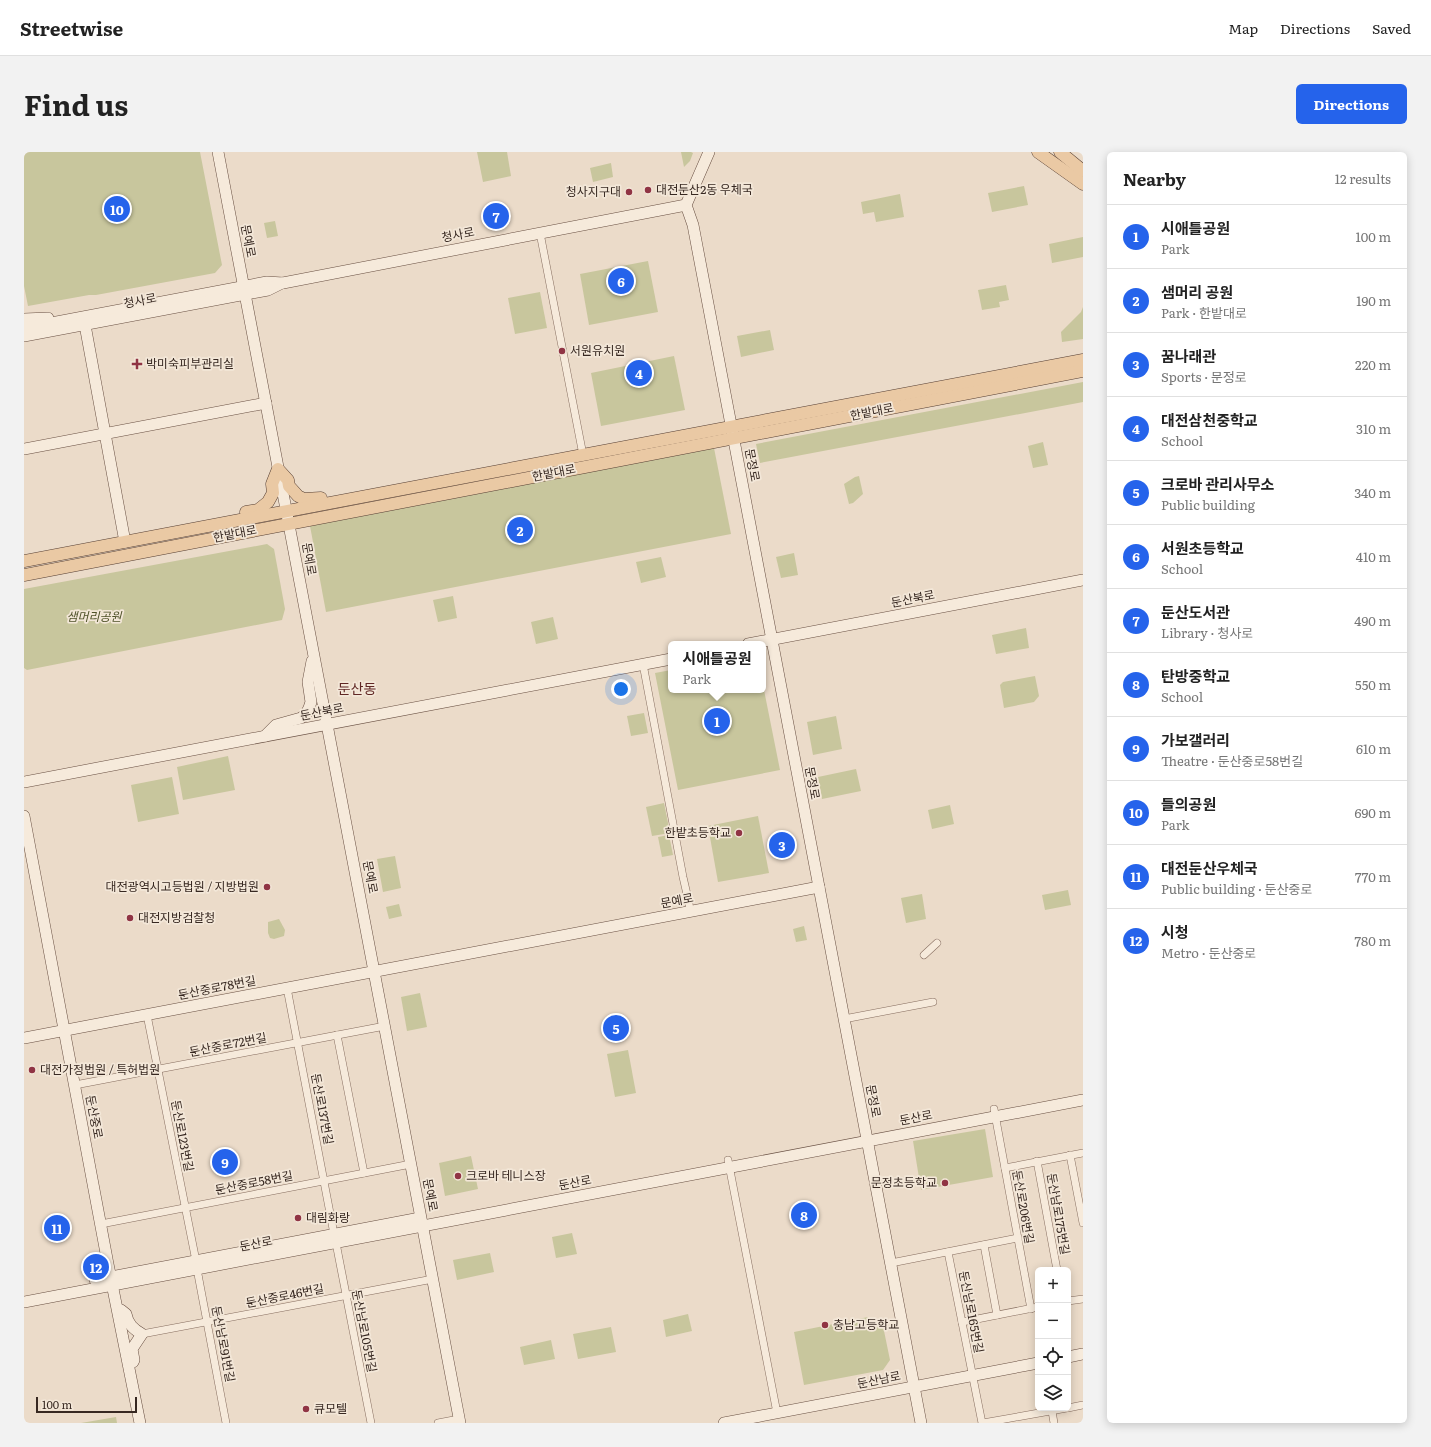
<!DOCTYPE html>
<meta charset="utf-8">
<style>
:root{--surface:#fff;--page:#f2f2f2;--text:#222;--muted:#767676;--line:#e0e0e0;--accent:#2563eb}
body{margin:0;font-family:Literata,"Noto Sans KR",serif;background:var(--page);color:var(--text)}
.controls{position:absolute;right:12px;bottom:12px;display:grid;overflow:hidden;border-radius:6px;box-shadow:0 2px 10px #0003}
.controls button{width:36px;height:36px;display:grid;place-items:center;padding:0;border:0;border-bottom:1px solid var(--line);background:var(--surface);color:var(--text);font:20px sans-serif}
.scale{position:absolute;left:12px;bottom:10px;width:101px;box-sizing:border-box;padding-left:4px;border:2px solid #372821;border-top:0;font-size:11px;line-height:14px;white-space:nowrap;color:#372821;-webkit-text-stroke:3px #f3e7d8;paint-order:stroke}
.you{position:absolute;left:597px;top:537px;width:14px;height:14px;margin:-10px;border:3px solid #fff;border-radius:50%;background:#1a73e8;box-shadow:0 0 0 6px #1a73e833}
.badge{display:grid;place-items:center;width:26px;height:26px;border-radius:50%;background:var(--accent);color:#fff;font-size:13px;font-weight:700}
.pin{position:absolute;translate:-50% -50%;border:2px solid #fff;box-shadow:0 1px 4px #0006}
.popup{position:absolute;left:644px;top:489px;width:98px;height:52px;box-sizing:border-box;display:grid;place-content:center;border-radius:6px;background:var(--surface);filter:drop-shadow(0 1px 3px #0005);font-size:13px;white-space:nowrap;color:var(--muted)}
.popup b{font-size:15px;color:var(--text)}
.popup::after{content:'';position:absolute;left:50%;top:100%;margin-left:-8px;border:8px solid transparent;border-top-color:var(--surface)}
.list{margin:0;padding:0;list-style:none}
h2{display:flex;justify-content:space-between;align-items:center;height:52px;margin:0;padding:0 16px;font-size:17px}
h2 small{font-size:13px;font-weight:400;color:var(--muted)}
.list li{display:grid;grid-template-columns:26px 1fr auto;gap:12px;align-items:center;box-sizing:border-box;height:64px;padding:0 16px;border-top:1px solid var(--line)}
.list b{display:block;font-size:15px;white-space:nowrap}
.list p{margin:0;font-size:13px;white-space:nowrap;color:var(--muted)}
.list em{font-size:13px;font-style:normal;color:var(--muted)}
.icon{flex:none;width:22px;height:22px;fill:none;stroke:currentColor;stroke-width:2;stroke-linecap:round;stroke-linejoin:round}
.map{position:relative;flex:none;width:1059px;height:1271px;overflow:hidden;border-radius:6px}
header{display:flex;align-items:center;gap:24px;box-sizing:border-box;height:56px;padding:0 20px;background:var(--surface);border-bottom:1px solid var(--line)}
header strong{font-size:19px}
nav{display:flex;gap:22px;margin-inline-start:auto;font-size:14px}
.intro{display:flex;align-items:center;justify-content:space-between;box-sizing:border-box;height:96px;padding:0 24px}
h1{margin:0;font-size:28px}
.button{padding:10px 18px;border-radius:6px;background:var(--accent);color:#fff;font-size:14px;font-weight:700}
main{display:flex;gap:24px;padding:0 24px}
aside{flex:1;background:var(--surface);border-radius:6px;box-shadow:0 2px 10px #0003}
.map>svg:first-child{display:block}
.green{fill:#c8c69d}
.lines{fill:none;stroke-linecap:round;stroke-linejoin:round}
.street-casing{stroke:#866d5f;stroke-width:8}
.secondary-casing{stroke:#684f42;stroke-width:12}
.primary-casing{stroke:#543d32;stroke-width:13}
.street{stroke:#f6eadb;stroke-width:7}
.secondary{stroke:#f6eadb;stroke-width:11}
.primary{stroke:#eac9a4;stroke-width:12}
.poi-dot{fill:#903444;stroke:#f3e7d8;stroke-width:1.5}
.labels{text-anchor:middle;stroke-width:3.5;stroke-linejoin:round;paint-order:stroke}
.poi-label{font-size:12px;fill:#372821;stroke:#f3e7d8;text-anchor:start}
.street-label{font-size:12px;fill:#372821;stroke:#f3e7d8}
.park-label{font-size:12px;font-style:italic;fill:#4f5229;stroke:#f3e7d8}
.quarter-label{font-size:14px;fill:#602724;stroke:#f3e7d8}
</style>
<header>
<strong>Streetwise</strong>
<nav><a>Map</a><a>Directions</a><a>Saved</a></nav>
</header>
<div class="intro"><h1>Find us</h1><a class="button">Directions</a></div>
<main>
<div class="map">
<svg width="1059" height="1271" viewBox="0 0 1059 1271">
<rect width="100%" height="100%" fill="#ebdbc9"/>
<g class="green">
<path d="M 0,0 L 176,0 L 198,113 L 191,121 L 72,143 L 65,143 L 4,154 L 0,134 Z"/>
<path d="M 453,0 L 483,0 L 487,24 L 459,30 Z"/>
<path d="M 657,0 L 667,0 L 669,1 L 666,9 L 660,15 Z"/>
<path d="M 587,11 L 589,25 L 569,30 L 566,16 Z"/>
<path d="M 1000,34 L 1004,53 L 968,60 L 964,41 Z"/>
<path d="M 876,42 L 880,65 L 852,70 L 850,60 L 839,62 L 837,50 Z"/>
<path d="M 251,69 L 254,84 L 243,86 L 240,71 Z"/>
<path d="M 1059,85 L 1059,105 L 1028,111 L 1025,92 Z"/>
<path d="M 624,109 L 634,160 L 565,173 L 556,122 Z"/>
<path d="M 982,133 L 985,148 L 975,150 L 976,155 L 958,158 L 954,138 Z"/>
<path d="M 516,140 L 523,176 L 491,182 L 484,146 Z"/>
<path d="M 1059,155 L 1059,187 L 1038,190 L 1037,180 L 1057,160 Z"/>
<path d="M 746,178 L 750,198 L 717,205 L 713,184 Z"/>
<path d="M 650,204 L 661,258 L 577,274 L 567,221 Z"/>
<path d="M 1059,230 L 1059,250 L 736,311 L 732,292 Z"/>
<path d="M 1019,290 L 1024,313 L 1009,316 L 1004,294 Z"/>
<path d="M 690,296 L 707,382 L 302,460 L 286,374 Z"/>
<path d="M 835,324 L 839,342 L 829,351 L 825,352 L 820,332 L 831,325 Z"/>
<path d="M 243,392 L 250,397 L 261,457 L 258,468 L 3,518 L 0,516 L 0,437 Z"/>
<path d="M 770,401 L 774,423 L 757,426 L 752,405 Z"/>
<path d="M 637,405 L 642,425 L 617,431 L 612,410 Z"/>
<path d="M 429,444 L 433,466 L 414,470 L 409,448 Z"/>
<path d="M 529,465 L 534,487 L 512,492 L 507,470 Z"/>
<path d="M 1002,476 L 1005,496 L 972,502 L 968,483 Z"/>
<path d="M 647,518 L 647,538 L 739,538 L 739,533 L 756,618 L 654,638 L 631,521 Z"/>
<path d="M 1011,524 L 1015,544 L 1010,550 L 980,556 L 976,533 L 979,530 Z"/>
<path d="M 620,561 L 624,581 L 607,584 L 603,564 Z"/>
<path d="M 812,564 L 818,597 L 789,603 L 783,570 Z"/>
<path d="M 204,604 L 211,638 L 159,648 L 153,615 Z"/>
<path d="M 832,617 L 837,639 L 798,647 L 794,625 Z"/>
<path d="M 148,625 L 155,662 L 114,670 L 107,633 Z"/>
<path d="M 640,651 L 646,681 L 628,684 L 622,655 Z"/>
<path d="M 926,653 L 930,672 L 908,677 L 904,658 Z"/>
<path d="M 734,664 L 745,721 L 694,730 L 684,674 Z"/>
<path d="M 645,683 L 649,703 L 638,705 L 634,685 Z"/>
<path d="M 371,704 L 377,736 L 359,740 L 353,707 Z"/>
<path d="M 1044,738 L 1047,753 L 1021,758 L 1018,743 Z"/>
<path d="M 898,742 L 902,767 L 882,771 L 877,746 Z"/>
<path d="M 375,752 L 378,764 L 365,767 L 362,755 Z"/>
<path d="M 255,767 L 261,778 L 260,784 L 250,787 L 246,786 L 244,781 L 244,770 Z"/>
<path d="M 780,774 L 783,788 L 772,790 L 769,777 Z"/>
<path d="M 396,841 L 403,875 L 383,879 L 377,845 Z"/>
<path d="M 604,898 L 612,941 L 591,945 L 583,902 Z"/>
<path d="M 961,977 L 969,1025 L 897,1038 L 889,989 Z"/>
<path d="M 447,1004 L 454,1037 L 421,1044 L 415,1011 Z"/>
<path d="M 548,1081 L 553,1102 L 532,1106 L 528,1085 Z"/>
<path d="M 466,1101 L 470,1120 L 433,1128 L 429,1108 Z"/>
<path d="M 664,1162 L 668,1179 L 642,1185 L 639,1168 Z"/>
<path d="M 844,1165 L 846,1176 L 859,1174 L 866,1208 L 859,1218 L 780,1233 L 770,1180 Z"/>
<path d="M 587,1175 L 592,1200 L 554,1207 L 549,1182 Z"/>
<path d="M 527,1188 L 531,1207 L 500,1213 L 496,1195 Z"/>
<path d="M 92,1265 L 93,1271 L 57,1271 Z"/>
</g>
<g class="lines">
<defs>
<g id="street">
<path d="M 516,81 L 559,303"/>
<path d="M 619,512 L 659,725 L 665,751 L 666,760"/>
<path d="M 900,803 L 913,791"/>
<path d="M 263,836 L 310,1082"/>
<path d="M 123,863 L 172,1109"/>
<path d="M 820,867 L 909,850"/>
<path d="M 313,883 L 340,1021"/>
<path d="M 51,933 L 361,874"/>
<path d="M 970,957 L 1007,1157"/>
<path d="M 1046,1003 L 1059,1071"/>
<path d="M 704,1008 L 753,1261"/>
<path d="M 1013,1009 L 1033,1118"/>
<path d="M 981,1016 L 1059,1001"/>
<path d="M 77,1072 L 387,1012"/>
<path d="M 312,1091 L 347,1271"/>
<path d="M 960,1093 L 973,1163"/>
<path d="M 924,1100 L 958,1271"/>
<path d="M 867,1111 L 994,1086"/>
<path d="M 173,1117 L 202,1271"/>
<path d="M 1044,1149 L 1059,1147"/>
<path d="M 938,1170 L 1014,1155"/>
<path d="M 118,1182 L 409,1127"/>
<path d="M 1044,1256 L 1059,1253"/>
<path d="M 1028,1259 L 1030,1271"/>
<path d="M 414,1271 L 435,1267"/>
<path d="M 959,1271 L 1043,1256"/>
</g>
<g id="secondary">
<path d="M 194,0 L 436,1271"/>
<path d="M 685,0 L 662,53 L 669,73 L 897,1271"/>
<path d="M 0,167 L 24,166"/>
<path d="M 61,173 L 101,390"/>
<path d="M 0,176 L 243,130 L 259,131 L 662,53"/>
<path d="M 0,184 L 244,138 L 258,131"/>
<path d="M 0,297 L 242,251"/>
<path d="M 724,492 L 1059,428"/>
<path d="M 241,584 L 252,573 L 277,566 L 282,562 L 285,556 L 287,550 L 284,530 L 288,509"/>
<path d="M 0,630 L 647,507"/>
<path d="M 0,664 L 84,1112 L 116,1271"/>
<path d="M 0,886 L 795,735"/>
<path d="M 71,1128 L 396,1066"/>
<path d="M 0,1150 L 1059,948"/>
<path d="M 97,1158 L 102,1162 C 104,1172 109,1177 118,1182 L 108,1197 L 110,1208 L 109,1210"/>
<path d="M 1044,1205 L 1059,1202"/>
<path d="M 700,1271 L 1014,1211"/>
</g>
<g id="primary">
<path d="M 1014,0 L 1059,32"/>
<path d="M 1036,0 L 1059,19"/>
<path d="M 222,360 L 234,358 L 244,350 L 249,341 L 248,332 L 254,317 L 264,328 L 265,334 L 274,344 L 280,347 L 297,346"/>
<path d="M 0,409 L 1059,208"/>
<path d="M 0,423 L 1059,219"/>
</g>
</defs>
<use href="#street" class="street-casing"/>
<use href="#secondary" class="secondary-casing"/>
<use href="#primary" class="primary-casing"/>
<use href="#street" class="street"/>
<use href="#secondary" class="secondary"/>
<use href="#primary" class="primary"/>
</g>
<g class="poi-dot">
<circle cx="624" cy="38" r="4"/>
<circle cx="605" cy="40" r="4"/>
<circle cx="538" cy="199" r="4"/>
<path d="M111 206h4v4h4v4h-4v4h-4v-4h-4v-4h4z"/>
<circle cx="715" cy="681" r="4"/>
<circle cx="243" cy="735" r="4"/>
<circle cx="106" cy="766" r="4"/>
<circle cx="8" cy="918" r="4"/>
<circle cx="434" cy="1024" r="4"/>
<circle cx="921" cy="1031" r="4"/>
<circle cx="274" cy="1066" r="4"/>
<circle cx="801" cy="1173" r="4"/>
<circle cx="282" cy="1257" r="4"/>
</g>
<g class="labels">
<g class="poi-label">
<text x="632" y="42">대전둔산2동 우체국</text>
<text x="597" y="44" text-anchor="end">청사지구대</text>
<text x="546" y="203">서원유치원</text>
<text x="122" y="216">박미숙피부관리실</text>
<text x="707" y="685" text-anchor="end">한밭초등학교</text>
<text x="235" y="739" text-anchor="end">대전광역시고등법원 / 지방법원</text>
<text x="114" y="770">대전지방검찰청</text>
<text x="16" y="922">대전가정법원 / 특허법원</text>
<text x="442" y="1028">크로바 테니스장</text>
<text x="913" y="1035" text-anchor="end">문정초등학교</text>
<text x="282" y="1070">대림화랑</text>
<text x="809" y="1177">충남고등학교</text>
<text x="290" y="1261">큐모텔</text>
</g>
<g class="street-label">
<text transform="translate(434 83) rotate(-11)" y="4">청사로</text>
<text transform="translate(224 89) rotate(79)" y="4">문예로</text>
<text transform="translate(116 149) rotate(-11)" y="4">청사로</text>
<text transform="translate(848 260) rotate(-11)" y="4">한밭대로</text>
<text transform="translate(728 313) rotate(79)" y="4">문정로</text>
<text transform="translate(530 321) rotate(-11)" y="4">한밭대로</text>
<text transform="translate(211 382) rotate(-11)" y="4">한밭대로</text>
<text transform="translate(285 407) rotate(80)" y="4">문예로</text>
<text transform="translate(889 447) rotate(-11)" y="4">둔산북로</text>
<text transform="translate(298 560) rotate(-11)" y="4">둔산북로</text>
<text transform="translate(788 631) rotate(79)" y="4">문정로</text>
<text transform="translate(346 725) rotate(79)" y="4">문예로</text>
<text transform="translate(653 749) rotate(-11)" y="4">문예로</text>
<text transform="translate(193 836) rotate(-11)" y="4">둔산중로78번길</text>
<text transform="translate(204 893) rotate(-11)" y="4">둔산중로72번길</text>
<text transform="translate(849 949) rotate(79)" y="4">문정로</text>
<text transform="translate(298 957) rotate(79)" y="4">둔산로137번길</text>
<text transform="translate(70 965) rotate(79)" y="4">둔산중로</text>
<text transform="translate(892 966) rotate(-11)" y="4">둔산로</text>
<text transform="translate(158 984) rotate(79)" y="4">둔산로123번길</text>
<text transform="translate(230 1031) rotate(-11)" y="4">둔산중로58번길</text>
<text transform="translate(551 1031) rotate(-11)" y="4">둔산로</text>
<text transform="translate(406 1043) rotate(79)" y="4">문예로</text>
<text transform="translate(999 1055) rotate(80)" y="4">둔산로206번길</text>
<text transform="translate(1034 1062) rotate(80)" y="4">둔산남로175번길</text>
<text transform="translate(232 1092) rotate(-11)" y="4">둔산로</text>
<text transform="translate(261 1144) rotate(-11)" y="4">둔산중로46번길</text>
<text transform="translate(947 1160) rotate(79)" y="4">둔산남로165번길</text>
<text transform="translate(340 1179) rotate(79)" y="4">둔산남로105번길</text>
<text transform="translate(199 1192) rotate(79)" y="4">둔산남로91번길</text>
<text transform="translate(855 1228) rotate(-11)" y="4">둔산남로</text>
</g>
<g class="park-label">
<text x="70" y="469">샘머리공원</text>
</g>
<g class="quarter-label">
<text x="333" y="542">둔산동</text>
</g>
</g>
</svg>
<div class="controls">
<button>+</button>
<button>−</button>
<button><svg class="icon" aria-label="locate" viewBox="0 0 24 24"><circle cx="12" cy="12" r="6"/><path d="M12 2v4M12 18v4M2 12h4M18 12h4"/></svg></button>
<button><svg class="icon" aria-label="layers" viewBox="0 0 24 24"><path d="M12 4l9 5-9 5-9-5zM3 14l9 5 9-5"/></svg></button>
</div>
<div class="scale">100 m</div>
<div class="you"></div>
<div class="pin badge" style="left:693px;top:569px">1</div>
<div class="popup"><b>시애틀공원</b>Park</div>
<div class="pin badge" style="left:496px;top:378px">2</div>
<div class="pin badge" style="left:758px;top:693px">3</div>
<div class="pin badge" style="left:615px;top:221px">4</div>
<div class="pin badge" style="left:592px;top:876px">5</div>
<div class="pin badge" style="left:597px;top:129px">6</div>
<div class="pin badge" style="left:472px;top:64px">7</div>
<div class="pin badge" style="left:780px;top:1063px">8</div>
<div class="pin badge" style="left:201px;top:1010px">9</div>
<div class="pin badge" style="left:93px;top:57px">10</div>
<div class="pin badge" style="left:33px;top:1076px">11</div>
<div class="pin badge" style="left:72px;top:1115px">12</div>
</div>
<aside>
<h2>Nearby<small>12 results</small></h2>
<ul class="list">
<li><span class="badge">1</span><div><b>시애틀공원</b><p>Park</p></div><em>100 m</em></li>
<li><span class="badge">2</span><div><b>샘머리 공원</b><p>Park · 한밭대로</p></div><em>190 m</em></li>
<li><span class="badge">3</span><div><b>꿈나래관</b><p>Sports · 문정로</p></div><em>220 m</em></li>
<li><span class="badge">4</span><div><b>대전삼천중학교</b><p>School</p></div><em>310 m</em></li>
<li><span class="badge">5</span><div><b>크로바 관리사무소</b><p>Public building</p></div><em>340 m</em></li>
<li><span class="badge">6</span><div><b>서원초등학교</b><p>School</p></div><em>410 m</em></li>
<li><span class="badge">7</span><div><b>둔산도서관</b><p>Library · 청사로</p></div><em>490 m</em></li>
<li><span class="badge">8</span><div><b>탄방중학교</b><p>School</p></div><em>550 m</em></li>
<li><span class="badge">9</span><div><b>가보갤러리</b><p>Theatre · 둔산중로58번길</p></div><em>610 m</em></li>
<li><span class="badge">10</span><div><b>들의공원</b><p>Park</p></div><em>690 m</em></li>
<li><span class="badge">11</span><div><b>대전둔산우체국</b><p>Public building · 둔산중로</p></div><em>770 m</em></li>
<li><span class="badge">12</span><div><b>시청</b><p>Metro · 둔산중로</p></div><em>780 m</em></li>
</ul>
</aside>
</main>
